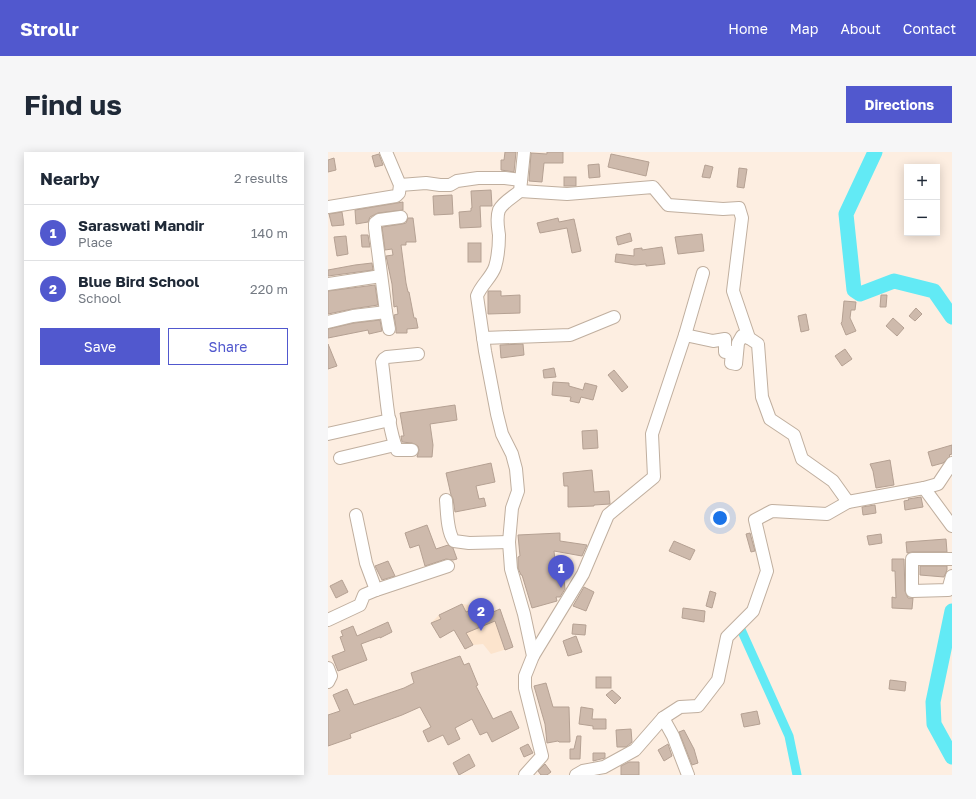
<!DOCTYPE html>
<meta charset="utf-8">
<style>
:root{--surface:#fff;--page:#f6f6f7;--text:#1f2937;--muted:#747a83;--line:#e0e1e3;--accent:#5158ce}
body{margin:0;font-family:"Golos Text",sans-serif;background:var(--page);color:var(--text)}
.controls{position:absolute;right:12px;top:12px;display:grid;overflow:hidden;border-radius:0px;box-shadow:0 2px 10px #0003}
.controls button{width:36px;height:36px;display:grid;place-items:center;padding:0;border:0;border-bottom:1px solid var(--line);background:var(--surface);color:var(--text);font:20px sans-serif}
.you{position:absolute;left:392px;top:366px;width:14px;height:14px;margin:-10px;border:3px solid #fff;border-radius:50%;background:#1a73e8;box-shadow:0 0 0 6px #1a73e833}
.badge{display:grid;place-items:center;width:26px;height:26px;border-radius:50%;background:var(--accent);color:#fff;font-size:13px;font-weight:700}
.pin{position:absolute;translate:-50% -33px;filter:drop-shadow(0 1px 2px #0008)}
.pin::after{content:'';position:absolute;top:21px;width:14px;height:12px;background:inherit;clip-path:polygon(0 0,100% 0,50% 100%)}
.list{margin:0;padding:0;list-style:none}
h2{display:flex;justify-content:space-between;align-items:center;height:52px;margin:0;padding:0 16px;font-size:17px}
h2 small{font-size:13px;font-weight:400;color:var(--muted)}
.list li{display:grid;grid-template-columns:26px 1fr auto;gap:12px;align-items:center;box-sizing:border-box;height:56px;padding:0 16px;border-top:1px solid var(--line)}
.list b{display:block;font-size:15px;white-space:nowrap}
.list p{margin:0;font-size:13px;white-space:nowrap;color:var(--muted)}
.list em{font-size:13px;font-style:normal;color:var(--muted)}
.actions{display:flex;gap:8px;padding:12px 16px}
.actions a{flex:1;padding:9px 0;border:1px solid var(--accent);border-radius:0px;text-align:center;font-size:14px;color:var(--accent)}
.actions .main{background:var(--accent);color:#fff}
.map{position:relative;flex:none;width:624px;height:623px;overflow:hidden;border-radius:0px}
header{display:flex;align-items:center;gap:24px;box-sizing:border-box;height:56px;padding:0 20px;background:var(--accent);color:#fff}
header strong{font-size:19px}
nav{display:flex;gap:22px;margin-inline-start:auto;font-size:14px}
.intro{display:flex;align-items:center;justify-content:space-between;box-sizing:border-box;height:96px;padding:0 24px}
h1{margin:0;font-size:28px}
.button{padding:10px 18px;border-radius:0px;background:var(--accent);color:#fff;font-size:14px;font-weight:700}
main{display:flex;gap:24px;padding:0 24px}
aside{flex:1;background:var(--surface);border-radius:0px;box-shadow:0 2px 10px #0003}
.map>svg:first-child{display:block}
.built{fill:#fce4cd}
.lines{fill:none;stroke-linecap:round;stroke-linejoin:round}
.canal{stroke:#62eaf5;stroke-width:9}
.river{stroke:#62eaf5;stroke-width:15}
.building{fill:#cebaac;stroke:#b5a193}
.minor-casing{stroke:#c0af9f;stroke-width:14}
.minor{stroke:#fff;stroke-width:12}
</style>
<header>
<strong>Strollr</strong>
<nav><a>Home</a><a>Map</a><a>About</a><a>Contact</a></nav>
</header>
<div class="intro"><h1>Find us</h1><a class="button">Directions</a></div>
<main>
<aside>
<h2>Nearby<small>2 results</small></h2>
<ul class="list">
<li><span class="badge">1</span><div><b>Saraswati Mandir</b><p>Place</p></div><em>140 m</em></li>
<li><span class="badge">2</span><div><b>Blue Bird School</b><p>School</p></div><em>220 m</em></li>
</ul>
<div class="actions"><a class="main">Save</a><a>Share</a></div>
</aside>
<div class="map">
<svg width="624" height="623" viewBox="0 0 624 623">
<rect width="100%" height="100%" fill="#fdeee1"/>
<path class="built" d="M 134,452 L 142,453 L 149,467 L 172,457 L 185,495 L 163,502 L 155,492 L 145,493 L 137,497 L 126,477 L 112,486 L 103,471 L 111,463 Z"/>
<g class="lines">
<path class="canal" d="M 411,473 L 461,584 L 469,623"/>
<g class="river">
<path d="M 547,0 L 518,62 L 526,138 L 532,142 L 566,129 L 606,139 L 624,165"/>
<path d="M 624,459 L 605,550 L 606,572 L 624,605"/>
</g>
</g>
<g class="building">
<path d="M 177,0 L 188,0 L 186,20 L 173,18 L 173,8 L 176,8 Z"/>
<path d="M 219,0 L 235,0 L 235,11 L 216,11 L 214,30 L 201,29 L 203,1 L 219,2 Z"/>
<path d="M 51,2 L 55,13 L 47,15 L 44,4 Z"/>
<path d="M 283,2 L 321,10 L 318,24 L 280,15 Z"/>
<path d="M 6,6 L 8,18 L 0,20 L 0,8 Z"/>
<path d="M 271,12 L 272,25 L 261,26 L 260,13 Z"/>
<path d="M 377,13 L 385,15 L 382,26 L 374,25 Z"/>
<path d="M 411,16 L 419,17 L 416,36 L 409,35 Z"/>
<rect x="236" y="25" width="12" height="9"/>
<path d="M 163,38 L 164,54 L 152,54 L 153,75 L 132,76 L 131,60 L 143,59 L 143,56 L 144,56 L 143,39 Z"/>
<path d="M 124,43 L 125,62 L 106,63 L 105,44 Z"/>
<path d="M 75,50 L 75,58 L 50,61 L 42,65 L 40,70 L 28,72 L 27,58 Z"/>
<path d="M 14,60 L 16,73 L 4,74 L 1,62 Z"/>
<path d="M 80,66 L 85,66 L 88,90 L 78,90 L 78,93 L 73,93 L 78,131 L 80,140 L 81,140 L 86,166 L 88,166 L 90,176 L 79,177 L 79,181 L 68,181 L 68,176 L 66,163 L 70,162 L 69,154 L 66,155 L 64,132 L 58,104 L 65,103 L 64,97 L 57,98 L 54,75 L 74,72 L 78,71 Z"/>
<path d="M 230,66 L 231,70 L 246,67 L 253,99 L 244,101 L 239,76 L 212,81 L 209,71 Z"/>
<path d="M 302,81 L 304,89 L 290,93 L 288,85 Z"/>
<path d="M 374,82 L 376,99 L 350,102 L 347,85 Z"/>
<path d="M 33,83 L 40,83 L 42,95 L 34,95 Z"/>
<path d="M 18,84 L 20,102 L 9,104 L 6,85 Z"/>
<rect x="140" y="91" width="13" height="19"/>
<path d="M 334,95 L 337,112 L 318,114 L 318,112 L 307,113 L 287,110 L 288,102 L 306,104 L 306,97 L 314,96 L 314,98 Z"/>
<path d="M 44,111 L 45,118 L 0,124 L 0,118 L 27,113 Z"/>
<path d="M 47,133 L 50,153 L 24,157 L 0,162 L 0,139 Z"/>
<path d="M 160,139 L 173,139 L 173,144 L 192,143 L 192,161 L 160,162 Z"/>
<path d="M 553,143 L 559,143 L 558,155 L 552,155 Z"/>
<path d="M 516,149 L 528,150 L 527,158 L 523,158 L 522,166 L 528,179 L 518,183 L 513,171 L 514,170 Z"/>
<path d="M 588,156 L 594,162 L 587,169 L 581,164 Z"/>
<path d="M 478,162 L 481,178 L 473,180 L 470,164 Z"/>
<path d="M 565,166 L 576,176 L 569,184 L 558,174 Z"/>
<path d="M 52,168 L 54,179 L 41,182 L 40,178 L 0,186 L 0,177 L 26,171 Z"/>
<path d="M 0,192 L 9,214 L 0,217 Z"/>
<path d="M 195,192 L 196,203 L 173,206 L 172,193 Z"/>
<path d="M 517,197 L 524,207 L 514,214 L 507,204 Z"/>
<path d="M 226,216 L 228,225 L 216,226 L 215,218 Z"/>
<path d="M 286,218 L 300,235 L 294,240 L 280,223 Z"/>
<path d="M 225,230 L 241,231 L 241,234 L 255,238 L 257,231 L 269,234 L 265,248 L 253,245 L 251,251 L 242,249 L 243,245 L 224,243 Z"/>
<path d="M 127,253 L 129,268 L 102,272 L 105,293 L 104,305 L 89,305 L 91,298 L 90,294 L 84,291 L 74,290 L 73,284 L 76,284 L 72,261 Z"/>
<path d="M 269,278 L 270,296 L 255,297 L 254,279 Z"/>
<path d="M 624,293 L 624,302 L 621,303 L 622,304 L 615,311 L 604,314 L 600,300 Z"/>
<path d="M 562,308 L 566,333 L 548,336 L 545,319 L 542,312 Z"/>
<path d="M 163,311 L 167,330 L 148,334 L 151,347 L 156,346 L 158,354 L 127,360 L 125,347 L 123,343 L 118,321 Z"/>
<path d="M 264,318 L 266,340 L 281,339 L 282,352 L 266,353 L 266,354 L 240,355 L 240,334 L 236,334 L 235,321 Z"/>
<path d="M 593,345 L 595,355 L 577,358 L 576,349 L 581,348 L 580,347 Z"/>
<path d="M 547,353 L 548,361 L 535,363 L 534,355 Z"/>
<path d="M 99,373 L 108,397 L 120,393 L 125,396 L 129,407 L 125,408 L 118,407 L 97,414 L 91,393 L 82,396 L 77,381 Z"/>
<path d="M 232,381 L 232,389 L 259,393 L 254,404 L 226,399 L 229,428 L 236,427 L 237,437 L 232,445 L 228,445 L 229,449 L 204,456 L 194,423 L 193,423 L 190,416 L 190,405 L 192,404 L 190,383 Z"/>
<path d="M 422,381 L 427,399 L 423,400 L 418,382 Z"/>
<path d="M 553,382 L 554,391 L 541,393 L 539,384 Z"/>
<path d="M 618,387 L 619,400 L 584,400 L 579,401 L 578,390 Z"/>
<path d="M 346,389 L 367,398 L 362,408 L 341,399 Z"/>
<path d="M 564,407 L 576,407 L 577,439 L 580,446 L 585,446 L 584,457 L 564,456 L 564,445 L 568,446 L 567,419 L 564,419 Z"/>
<path d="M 60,409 L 67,424 L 54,428 L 47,414 Z"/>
<path d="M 592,414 L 619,414 L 619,418 L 616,425 L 592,423 Z"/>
<path d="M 14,428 L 20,440 L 8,446 L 2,434 Z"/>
<path d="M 256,435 L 266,440 L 258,459 L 245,454 Z"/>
<path d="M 382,439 L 388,441 L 384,456 L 378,454 Z"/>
<path d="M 134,452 L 138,460 L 145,457 L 149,467 L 172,457 L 185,495 L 177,498 L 167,469 L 138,481 L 145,493 L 137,497 L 126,478 L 112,486 L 103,471 L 113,467 L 111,463 Z"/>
<path d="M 355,456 L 377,459 L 376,470 L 354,466 Z"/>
<path d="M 60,470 L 64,480 L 52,486 L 52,485 L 33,492 L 39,508 L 10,519 L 4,504 L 17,499 L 12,485 L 15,484 L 13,479 L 25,474 L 29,484 Z"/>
<path d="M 245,472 L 258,473 L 257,483 L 244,482 Z"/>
<path d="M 248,484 L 254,500 L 240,504 L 235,489 Z"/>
<path d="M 132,504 L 136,513 L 141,511 L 150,533 L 148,534 L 165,567 L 183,559 L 191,576 L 164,590 L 159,580 L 152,583 L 144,567 L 127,576 L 132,587 L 120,593 L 115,583 L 100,590 L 95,579 L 103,575 L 92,555 L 74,563 L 22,582 L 23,586 L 0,594 L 0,563 L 12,559 L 5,543 L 19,537 L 26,553 L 76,536 L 86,531 L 83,521 Z"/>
<rect x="268" y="525" width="15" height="11"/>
<path d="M 562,528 L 578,530 L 577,539 L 561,537 Z"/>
<path d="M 218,531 L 225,555 L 241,555 L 242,590 L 231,590 L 230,589 L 219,591 L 217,572 L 206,534 Z"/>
<path d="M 284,538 L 293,546 L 287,552 L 278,543 Z"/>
<path d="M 253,555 L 265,557 L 264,567 L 278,567 L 278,577 L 265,577 L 265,574 L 251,572 Z"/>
<path d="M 429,559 L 432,572 L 416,575 L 413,562 Z"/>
<path d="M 303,577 L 304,590 L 298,595 L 289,595 L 288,578 Z"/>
<path d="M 356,578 L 366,597 L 370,611 L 364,613 L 351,580 Z"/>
<path d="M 249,584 L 253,584 L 252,607 L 242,607 L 242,597 L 246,597 Z"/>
<path d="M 200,592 L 205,601 L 196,605 L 192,596 Z"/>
<path d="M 340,592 L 344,604 L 336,609 L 330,598 Z"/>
<path d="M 265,601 L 277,601 L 277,606 L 265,609 Z"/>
<path d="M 141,602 L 147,614 L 131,623 L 125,611 Z"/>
<path d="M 301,610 L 311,610 L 311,623 L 293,623 L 293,614 Z"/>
<path d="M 217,612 L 223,620 L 219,623 L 213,623 L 210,619 Z"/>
</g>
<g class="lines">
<defs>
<g id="minor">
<path d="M 196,0 L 192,39 C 185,45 175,50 171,58 C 168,66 170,76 171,83 C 171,93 170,105 167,115 C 163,126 153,133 149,144 L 157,199 L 169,262 L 174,282 L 184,302 L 188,317 L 190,339 L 184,356 L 181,390 L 183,417 L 196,462 L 205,504 L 197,524 L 197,536 L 214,604 L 197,623"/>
<path d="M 72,33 L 98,31 L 112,33 L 122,33 L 129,29 L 150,26 L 177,26 L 193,28"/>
<path d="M 192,39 L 239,42 L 325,35 L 340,53 L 395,57 L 411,56 L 414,66 L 405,139 L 421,186 L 430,192 L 434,245 L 442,267 L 466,283 L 474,307 L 505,329 L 520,350"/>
<path d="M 0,55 L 68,44 L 71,41 L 72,33 L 58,0"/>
<path d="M 0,132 L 53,124"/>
<path d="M 58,160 L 61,177"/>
<path d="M 0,170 L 25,164 L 58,160 L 47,76 L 47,71 L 51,68 L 73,65"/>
<path d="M 357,183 L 385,189 L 397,187 L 397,200 L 404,200 L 403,211 L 408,212 L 410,191 L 414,184 L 421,186"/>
<path d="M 155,186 L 242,183 L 286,165"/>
<path d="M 0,282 L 62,268"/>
<path d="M 84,298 L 69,298 C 59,273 58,238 54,210 L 56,207 L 59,205 L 90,202"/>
<path d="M 12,306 L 67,293"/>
<path d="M 596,336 L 624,374"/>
<path d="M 118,348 C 119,359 119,380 126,389 L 141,391 L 181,390"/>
<path d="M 28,363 L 38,411 L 48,438"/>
<path d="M 624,407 L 584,407 L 584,439 L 620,438 L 624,424"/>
<path d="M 0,468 L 32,453 L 36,443 L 48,438 L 120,414"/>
<path d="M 205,504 L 255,422 L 280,363 L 326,325 L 324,282 L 357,183 L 375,121"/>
<path d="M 0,516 L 3,524 L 0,530"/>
<path d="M 335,566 L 345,584 L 360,623"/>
<path d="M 248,623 L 255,619 L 276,615 L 307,598 L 335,566 L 352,555 L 370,554 L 390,528 L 399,485 L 425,459 L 439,419 L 427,368 L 444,359 L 499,362 L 520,350 L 596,336 L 610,332 L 624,311"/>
</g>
</defs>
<use href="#minor" class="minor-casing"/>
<use href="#minor" class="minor"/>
</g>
</svg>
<div class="controls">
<button>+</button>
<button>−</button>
</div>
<div class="you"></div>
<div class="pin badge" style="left:233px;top:436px">1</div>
<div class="pin badge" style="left:153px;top:479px">2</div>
</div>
</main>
